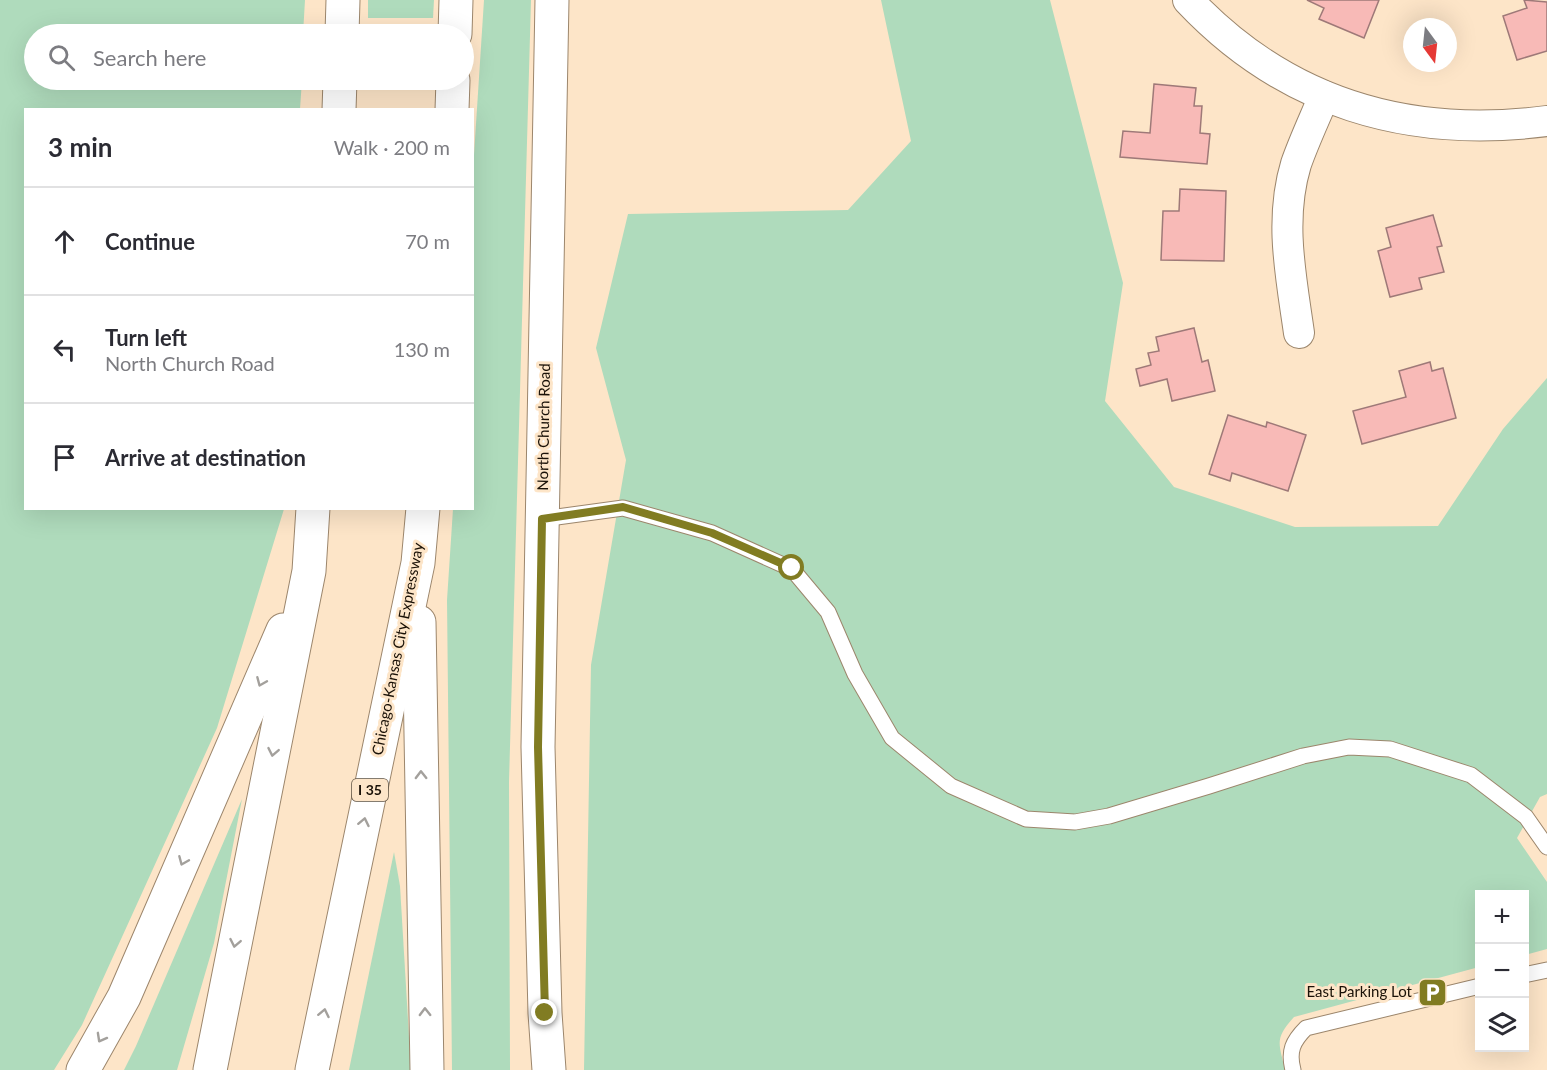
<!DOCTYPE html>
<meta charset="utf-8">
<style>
:root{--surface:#fff;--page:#f2f2f3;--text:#2b2b33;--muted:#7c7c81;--line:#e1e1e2}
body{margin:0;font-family:Lato,sans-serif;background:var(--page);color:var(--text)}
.controls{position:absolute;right:18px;bottom:18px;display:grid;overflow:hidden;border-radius:0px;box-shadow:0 6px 24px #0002}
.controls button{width:54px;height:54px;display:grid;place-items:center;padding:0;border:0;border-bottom:2px solid var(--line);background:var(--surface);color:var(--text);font:30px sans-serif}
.compass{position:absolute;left:1403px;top:18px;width:54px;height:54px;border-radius:50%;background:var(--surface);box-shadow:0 6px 24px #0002;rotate:165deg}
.stop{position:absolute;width:18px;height:18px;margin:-14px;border:4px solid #817c22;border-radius:50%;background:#fff}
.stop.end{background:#817c22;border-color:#fff;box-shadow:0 2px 6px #0008}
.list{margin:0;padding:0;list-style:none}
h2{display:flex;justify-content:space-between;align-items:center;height:78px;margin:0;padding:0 24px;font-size:26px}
h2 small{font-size:20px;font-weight:400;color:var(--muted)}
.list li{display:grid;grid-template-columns:39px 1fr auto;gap:18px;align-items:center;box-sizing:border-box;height:108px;padding:0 24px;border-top:2px solid var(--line)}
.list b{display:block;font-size:22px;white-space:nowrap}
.list p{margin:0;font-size:20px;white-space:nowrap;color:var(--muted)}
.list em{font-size:20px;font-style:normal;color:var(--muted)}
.icon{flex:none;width:33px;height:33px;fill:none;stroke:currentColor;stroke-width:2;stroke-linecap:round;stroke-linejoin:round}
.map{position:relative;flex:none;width:1547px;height:1070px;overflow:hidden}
.search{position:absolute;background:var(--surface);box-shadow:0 6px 24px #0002;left:24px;top:24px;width:450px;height:66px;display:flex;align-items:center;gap:15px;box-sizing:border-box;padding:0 21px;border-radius:33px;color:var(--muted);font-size:22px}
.panel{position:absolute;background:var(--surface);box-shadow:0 6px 24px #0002;left:24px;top:108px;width:450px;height:402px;border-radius:0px}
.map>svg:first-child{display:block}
.green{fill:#afdbbc}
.building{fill:#f8bab7;stroke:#9e7978;stroke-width:1.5}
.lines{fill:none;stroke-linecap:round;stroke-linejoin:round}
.service-casing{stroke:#9c866c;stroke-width:17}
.minor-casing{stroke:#9c866c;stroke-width:32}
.secondary-casing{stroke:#9c866c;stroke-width:35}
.motorway-casing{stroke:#9c866c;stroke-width:35}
.service{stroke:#fff;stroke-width:15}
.minor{stroke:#fff;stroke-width:30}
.secondary{stroke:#fff;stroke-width:33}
.motorway{stroke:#fff;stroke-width:33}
.oneway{stroke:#a3a09c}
.route{stroke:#817c22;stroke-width:8}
.labels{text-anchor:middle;stroke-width:6;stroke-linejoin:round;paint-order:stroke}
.shield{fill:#fde5c8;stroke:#5e5141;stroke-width:1.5}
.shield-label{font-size:14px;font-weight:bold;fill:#1a1107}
.street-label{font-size:15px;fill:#1a1107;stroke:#fde5c8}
.poi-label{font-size:15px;fill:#1a1107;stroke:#fde5c8;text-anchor:end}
</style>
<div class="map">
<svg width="1547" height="1070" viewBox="0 0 1547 1070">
<rect width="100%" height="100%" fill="#fde5c8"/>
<g class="green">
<path d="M 0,0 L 305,0 L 303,34 L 34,34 L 34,80 L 302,80 L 300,109 L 26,110 L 26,508 L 284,509 L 217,728 L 82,1025 L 54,1070 L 0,1070 Z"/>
<path d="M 368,0 L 434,0 L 433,18 L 368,18 Z"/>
<path d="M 484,0 L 531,0 L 509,782 L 510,1070 L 452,1070 L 447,600 L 453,509 L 472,508 L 472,186 Z"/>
<path d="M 881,0 L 1050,0 L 1123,283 L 1105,401 L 1174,487 L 1295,527 L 1438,526 L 1503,429 L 1547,378 L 1547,794 L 1540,797 L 1517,838 L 1547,882 L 1547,949 L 1525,955 L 1524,894 L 1480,894 L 1479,967 L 1294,1017 C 1274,1039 1279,1043 1285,1070 L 584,1070 L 591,665 L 626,460 L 596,348 L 628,214 L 848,210 L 911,141 Z"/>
<path d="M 242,799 L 214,943 L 177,1070 L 124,1070 L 136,1046 Z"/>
<path d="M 394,852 L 400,886 L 411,1070 L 349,1070 Z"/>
</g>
<g class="building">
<path d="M 1307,0 L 1379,0 L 1364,38 L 1319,19 L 1324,8 Z"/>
<path d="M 1524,0 L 1547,2 L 1547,51 L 1517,60 L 1503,16 L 1527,8 Z"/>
<path d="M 1154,84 L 1196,88 L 1194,106 L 1202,106 L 1200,133 L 1210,134 L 1207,164 L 1120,157 L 1123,131 L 1150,133 Z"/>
<path d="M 1180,189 L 1226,191 L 1224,261 L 1161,260 L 1163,211 L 1179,211 Z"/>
<path d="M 1433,215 L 1442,246 L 1437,247 L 1444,272 L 1419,278 L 1422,289 L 1390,297 L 1378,251 L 1391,247 L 1386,228 Z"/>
<path d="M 1194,328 L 1202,362 L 1208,360 L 1215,391 L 1172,401 L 1167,379 L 1140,386 L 1136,369 L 1151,365 L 1148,353 L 1159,351 L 1156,337 Z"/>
<path d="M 1430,362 L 1432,371 L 1443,368 L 1456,418 L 1362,444 L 1353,411 L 1406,397 L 1399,371 Z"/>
<path d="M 1228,415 L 1266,427 L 1267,422 L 1306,435 L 1288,491 L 1232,473 L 1230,481 L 1209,474 Z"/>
</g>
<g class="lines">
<defs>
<g id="service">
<path d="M 542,519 L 623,508 L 712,533 L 792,569 L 828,612 L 855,674 L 892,738 L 951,786 L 1026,819 L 1075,822 L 1109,816 L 1209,786 L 1303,756 L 1349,747 L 1390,749 L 1471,775 L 1526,817 L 1547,847"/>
<path d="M 1524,975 L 1547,970"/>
<path d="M 1293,1070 C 1288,1051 1293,1041 1306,1028 L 1480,986"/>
</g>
<g id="minor">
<path d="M 1188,0 C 1285,103 1408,139 1547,121"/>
<path d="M 1299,333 C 1291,276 1279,220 1296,164 C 1304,141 1315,118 1324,96"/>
</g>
<path id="secondary" d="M 549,1070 L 545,1013 L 538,747 L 552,0"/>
<g id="motorway">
<path d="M 342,34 L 343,0"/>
<path d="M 455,34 L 456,0"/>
<path d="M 339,110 L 340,80"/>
<path d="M 452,110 L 453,80"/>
<path d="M 419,622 L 427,1070"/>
<path d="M 83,1070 L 124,997 L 283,630"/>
<path d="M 210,1070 L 309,571 L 313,508"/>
<path d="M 312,1070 L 418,563 L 423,508"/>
</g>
</defs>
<use href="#service" class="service-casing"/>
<use href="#minor" class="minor-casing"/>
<use href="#secondary" class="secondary-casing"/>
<use href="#motorway" class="motorway-casing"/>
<use href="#service" class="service"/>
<use href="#minor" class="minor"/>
<use href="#secondary" class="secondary"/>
<use href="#motorway" class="motorway"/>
</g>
<defs><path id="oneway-chevron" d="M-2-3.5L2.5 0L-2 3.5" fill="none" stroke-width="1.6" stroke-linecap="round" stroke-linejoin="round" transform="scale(1.5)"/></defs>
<g class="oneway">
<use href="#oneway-chevron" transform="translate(261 682) rotate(113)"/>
<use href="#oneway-chevron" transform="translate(273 752) rotate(101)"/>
<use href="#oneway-chevron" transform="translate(421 775) rotate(-91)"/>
<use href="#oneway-chevron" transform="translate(364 822) rotate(-78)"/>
<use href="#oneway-chevron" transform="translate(183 861) rotate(113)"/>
<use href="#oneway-chevron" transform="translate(235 943) rotate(101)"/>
<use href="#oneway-chevron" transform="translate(425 1012) rotate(-91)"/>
<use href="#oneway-chevron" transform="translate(324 1013) rotate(-78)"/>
<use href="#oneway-chevron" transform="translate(101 1038) rotate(119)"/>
</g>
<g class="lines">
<path class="route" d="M 545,1013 L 538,747 L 542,519 L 623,507 L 712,533 L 792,568"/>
</g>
<defs>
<symbol id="parking-square" viewBox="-11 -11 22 22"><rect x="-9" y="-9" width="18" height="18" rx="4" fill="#817c22" stroke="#fde5c8"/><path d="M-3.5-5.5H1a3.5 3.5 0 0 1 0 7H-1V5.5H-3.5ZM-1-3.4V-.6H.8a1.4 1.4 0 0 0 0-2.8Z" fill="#fff"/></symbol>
</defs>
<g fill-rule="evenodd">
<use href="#parking-square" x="1416" y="976" width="33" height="33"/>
</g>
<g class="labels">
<rect class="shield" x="352" y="779" width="36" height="22" rx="4.5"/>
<g class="shield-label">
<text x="370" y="795">I 35</text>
</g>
<g class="street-label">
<text transform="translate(544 427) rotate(-89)" y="5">North Church Road</text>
<text transform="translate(398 649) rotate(-79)" y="5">Chicago-Kansas City Expressway</text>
</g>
<g class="poi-label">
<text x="1412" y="997">East Parking Lot</text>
</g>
</g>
</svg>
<div class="controls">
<button>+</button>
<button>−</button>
<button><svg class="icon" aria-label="layers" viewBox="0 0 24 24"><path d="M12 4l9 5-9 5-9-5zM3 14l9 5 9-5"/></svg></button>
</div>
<svg class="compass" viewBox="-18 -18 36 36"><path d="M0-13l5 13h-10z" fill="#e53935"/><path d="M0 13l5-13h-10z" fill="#7c7c81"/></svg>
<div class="stop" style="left:792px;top:568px"></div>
<div class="stop end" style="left:545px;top:1013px"></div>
<div class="search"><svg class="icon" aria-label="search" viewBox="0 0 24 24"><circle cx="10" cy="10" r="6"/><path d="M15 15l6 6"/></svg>Search here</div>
<section class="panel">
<h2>3 min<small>Walk · 200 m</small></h2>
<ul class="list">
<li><svg class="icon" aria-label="ahead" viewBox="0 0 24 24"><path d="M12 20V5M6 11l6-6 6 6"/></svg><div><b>Continue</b></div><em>70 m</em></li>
<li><svg class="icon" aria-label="left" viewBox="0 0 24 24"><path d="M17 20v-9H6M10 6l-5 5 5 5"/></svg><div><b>Turn left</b><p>North Church Road</p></div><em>130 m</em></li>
<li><svg class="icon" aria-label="arrive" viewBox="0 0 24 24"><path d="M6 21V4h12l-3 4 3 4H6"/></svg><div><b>Arrive at destination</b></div></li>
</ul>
</section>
</div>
